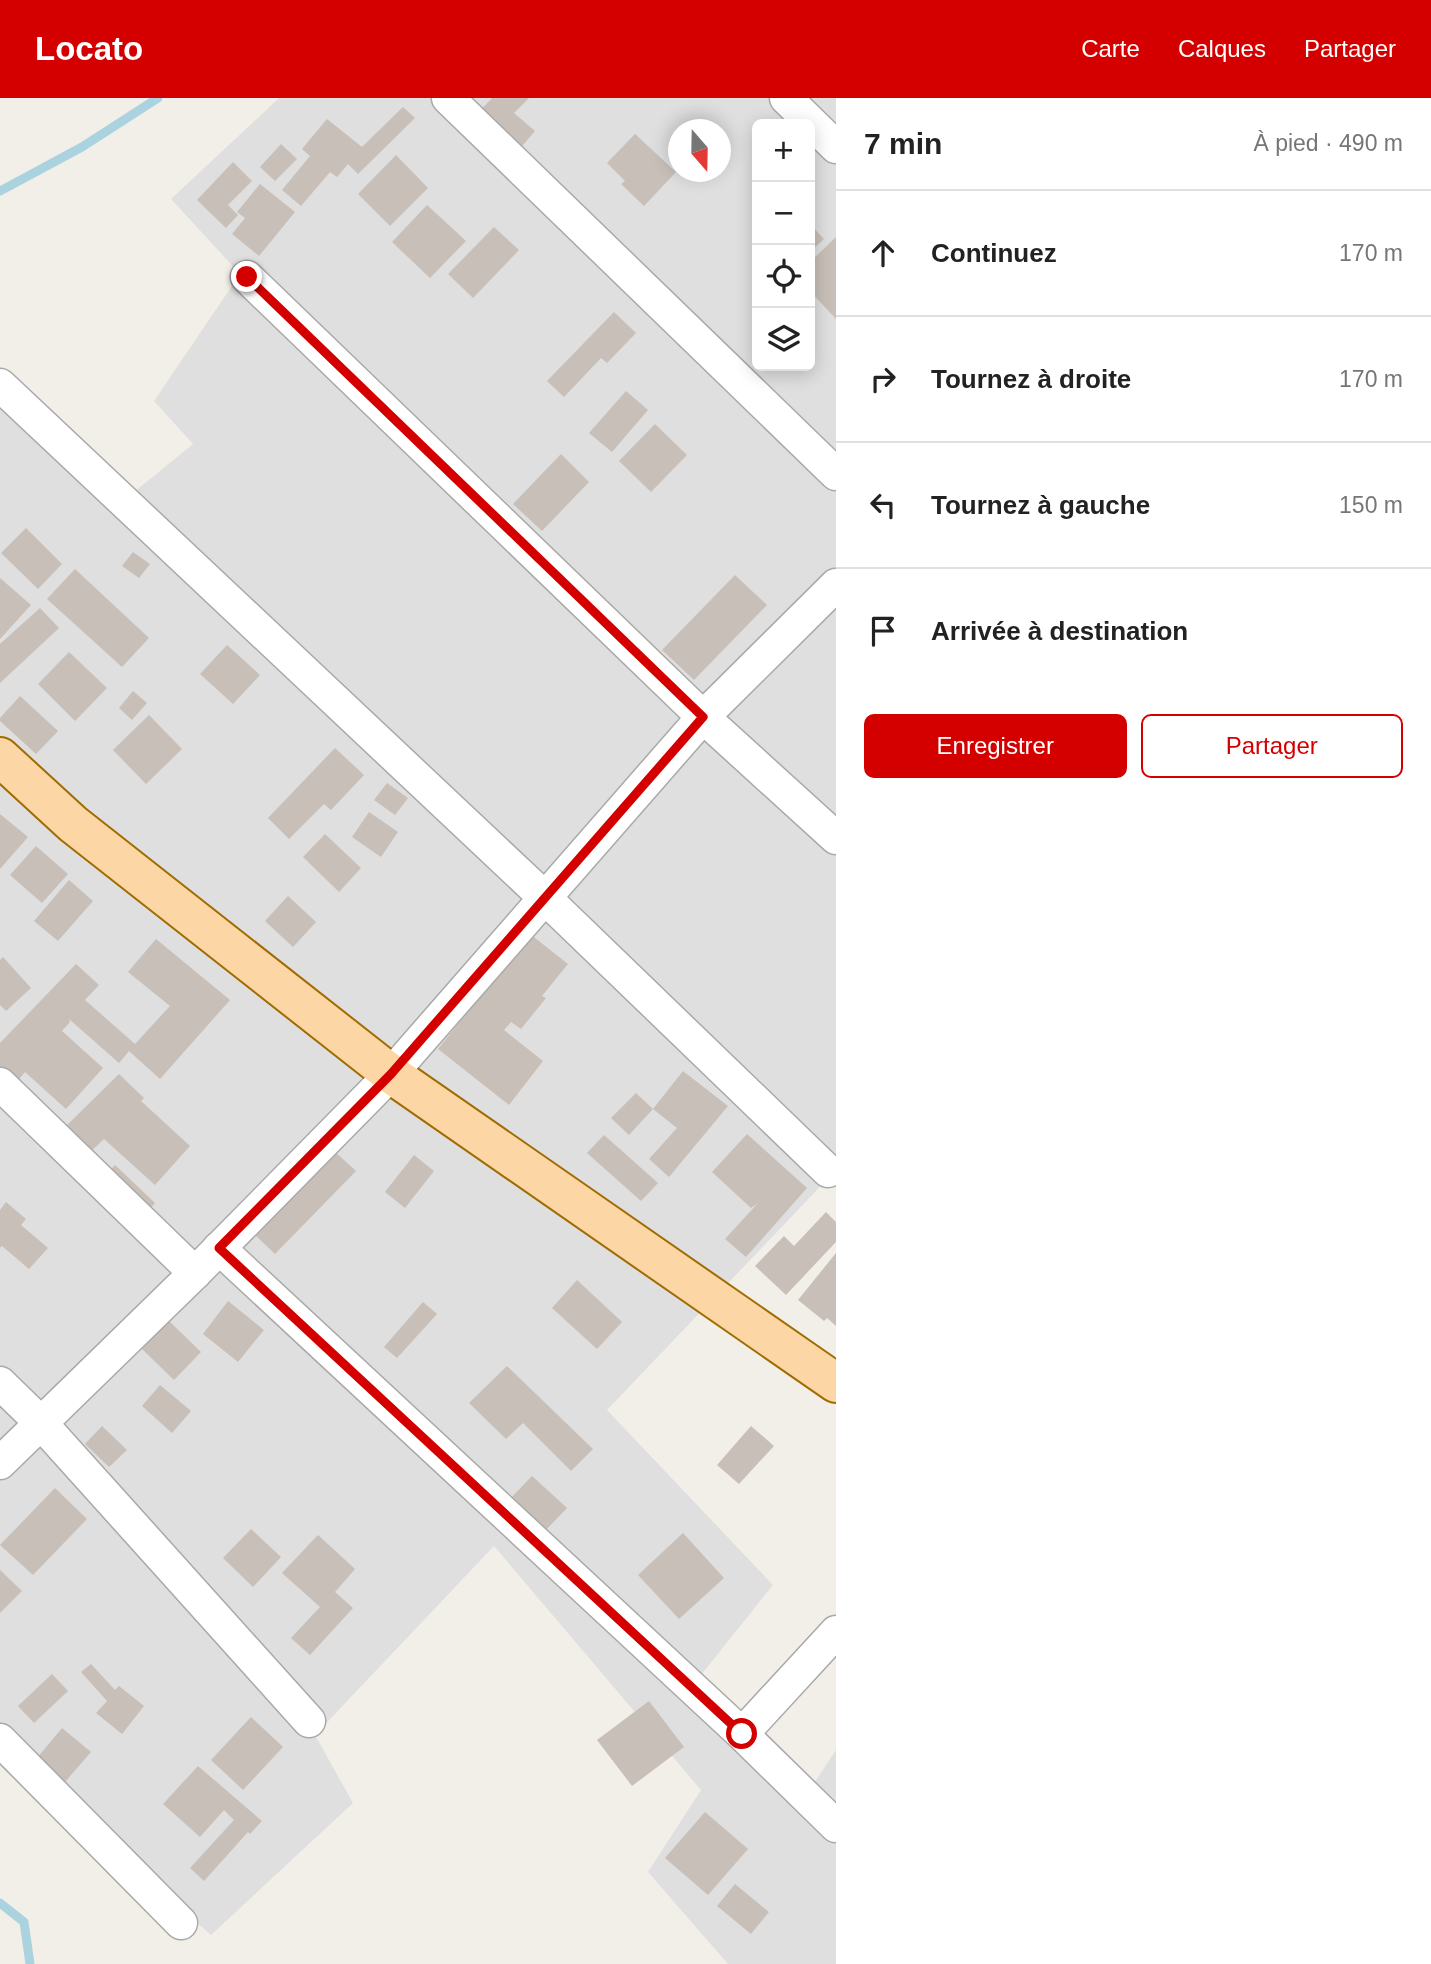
<!DOCTYPE html>
<html lang="fr">
<meta charset="utf-8">
<style>
:root{--surface:#fff;--page:#f6f6f6;--text:#222;--muted:#767676;--line:#e0e0e0;--accent:#d40000}
body{margin:0;font-family:Arial,sans-serif;background:var(--page);color:var(--text)}
.controls{position:absolute;right:21px;top:21px;display:grid;overflow:hidden;border-radius:10px;box-shadow:0 4px 18px #0003}
.controls button{width:63px;height:63px;display:grid;place-items:center;padding:0;border:0;border-bottom:2px solid var(--line);background:var(--surface);color:var(--text);font:35px sans-serif}
.compass{position:absolute;left:668px;top:21px;width:63px;height:63px;border-radius:50%;background:var(--surface);box-shadow:0 4px 18px #0003;rotate:160deg}
.stop{position:absolute;width:21px;height:21px;margin:-16px;border:5px solid #d40000;border-radius:50%;background:#fff}
.stop.end{background:#d40000;border-color:#fff;box-shadow:0 2px 7px #0008}
.list{margin:0;padding:0;list-style:none}
h2{display:flex;justify-content:space-between;align-items:center;height:91px;margin:0;padding:0 28px;font-size:30px}
h2 small{font-size:23px;font-weight:400;color:var(--muted)}
.list li{display:grid;grid-template-columns:46px 1fr auto;gap:21px;align-items:center;box-sizing:border-box;height:126px;padding:0 28px;border-top:2px solid var(--line)}
.list b{display:block;font-size:26px;white-space:nowrap}
.list em{font-size:23px;font-style:normal;color:var(--muted)}
.actions{display:flex;gap:14px;padding:21px 28px}
.actions a{flex:1;padding:16px 0;border:2px solid var(--accent);border-radius:10px;text-align:center;font-size:24px;color:var(--accent)}
.actions .main{background:var(--accent);color:#fff}
.icon{flex:none;width:38px;height:38px;fill:none;stroke:currentColor;stroke-width:2;stroke-linecap:round;stroke-linejoin:round}
.map{position:relative;flex:none;width:836px;height:1866px;overflow:hidden}
header{display:flex;align-items:center;gap:42px;box-sizing:border-box;height:98px;padding:0 35px;background:var(--accent);color:#fff}
header strong{font-size:33px}
nav{display:flex;gap:38px;margin-inline-start:auto;font-size:24px}
main{display:flex}
aside{flex:1;background:var(--surface)}
.map>svg:first-child{display:block}
.residential{fill:#e0dfdf;fill-rule:evenodd}
.lines{fill:none;stroke-linecap:round;stroke-linejoin:round}
.stream{stroke:#aad3df;stroke-width:9}
.building{fill:#c7bfb8}
.street-casing{stroke:#a9a9a9;stroke-width:35}
.primary-casing{stroke:#a06b00;stroke-width:42}
.street{stroke:#fff;stroke-width:32}
.primary{stroke:#fcd6a4;stroke-width:38}
.route{stroke:#d40000;stroke-width:9}
</style>
<header>
<strong>Locato</strong>
<nav><a>Carte</a><a>Calques</a><a>Partager</a></nav>
</header>
<main>
<div class="map">
<svg width="836" height="1866" viewBox="0 0 836 1866">
<rect width="100%" height="100%" fill="#f2efe9"/>
<path class="residential" d="M 279,0 L 836,0 L 836,1072 L 607,1312 L 773,1487 L 681,1602 L 797,1711 L 836,1652 L 836,1866 L 728,1866 L 648,1774 L 701,1692 L 494,1448 L 315,1637 L 353,1705 L 211,1837 L 0,1648 L 0,271 L 128,399 L 193,346 L 154,303 L 240,176 L 171,101 ZM 757,26 L 810,26 L 810,268 L 757,268 ZM 678,32 L 720,32 L 720,74 L 678,74 Z"/>
<g class="lines">
<g class="stream">
<path d="M 0,93 L 82,49 L 158,0"/>
<path d="M 0,1805 L 24,1824 L 30,1866"/>
</g>
</g>
<g class="building">
<path d="M 492,0 L 529,0 L 514,15 L 535,33 L 516,55 L 475,18 Z"/>
<path d="M 403,9 L 415,20 L 358,76 L 348,66 L 337,79 L 330,74 L 301,108 L 282,92 L 310,58 L 302,51 L 327,21 L 362,49 Z"/>
<path d="M 635,36 L 676,74 L 644,108 L 621,86 L 625,83 L 607,65 Z"/>
<path d="M 281,46 L 297,61 L 275,83 L 260,69 Z"/>
<path d="M 396,57 L 428,90 L 390,128 L 358,96 Z"/>
<path d="M 233,64 L 252,83 L 228,107 L 238,117 L 226,130 L 197,102 Z"/>
<path d="M 260,86 L 295,114 L 259,158 L 232,136 L 245,120 L 237,114 Z"/>
<path d="M 427,107 L 466,143 L 430,180 L 392,144 Z"/>
<path d="M 810,126 L 824,141 L 810,154 Z"/>
<path d="M 494,129 L 519,152 L 473,200 L 448,176 Z"/>
<path d="M 836,139 L 836,221 L 810,193 L 810,164 Z"/>
<path d="M 614,214 L 636,235 L 607,265 L 601,260 L 564,299 L 547,283 Z"/>
<path d="M 626,293 L 648,312 L 612,354 L 589,335 Z"/>
<path d="M 655,326 L 687,357 L 651,394 L 619,363 Z"/>
<path d="M 561,356 L 589,384 L 542,433 L 513,406 Z"/>
<path d="M 26,430 L 62,466 L 38,491 L 1,455 Z"/>
<path d="M 133,454 L 150,466 L 139,480 L 122,468 Z"/>
<path d="M 75,471 L 149,540 L 122,569 L 47,501 Z"/>
<path d="M 735,477 L 767,507 L 694,582 L 662,552 Z"/>
<path d="M 0,480 L 31,507 L 0,541 Z"/>
<path d="M 40,510 L 59,530 L 0,585 L 0,546 Z"/>
<path d="M 227,547 L 260,577 L 233,606 L 200,576 Z"/>
<path d="M 69,554 L 107,590 L 75,623 L 38,586 Z"/>
<path d="M 133,593 L 147,605 L 132,622 L 119,610 Z"/>
<path d="M 20,598 L 58,633 L 36,656 L 0,623 L 0,620 Z"/>
<path d="M 149,617 L 182,651 L 146,686 L 113,652 Z"/>
<path d="M 335,650 L 364,677 L 331,712 L 324,706 L 289,741 L 268,720 Z"/>
<path d="M 387,685 L 408,700 L 395,717 L 374,702 Z"/>
<path d="M 369,714 L 398,734 L 381,759 L 352,739 Z"/>
<path d="M 0,716 L 28,739 L 0,771 Z"/>
<path d="M 325,736 L 361,770 L 339,794 L 303,759 Z"/>
<path d="M 36,748 L 68,776 L 42,805 L 10,777 Z"/>
<path d="M 69,782 L 93,803 L 58,843 L 34,823 Z"/>
<path d="M 288,798 L 316,824 L 293,849 L 265,823 Z"/>
<path d="M 530,836 L 568,866 L 542,898 L 546,900 L 521,931 L 511,924 L 504,932 L 543,963 L 509,1007 L 438,951 Z"/>
<path d="M 156,841 L 230,902 L 160,981 L 129,953 L 119,965 L 69,921 L 70,924 L 62,933 L 103,970 L 66,1011 L 25,974 L 16,985 L 0,970 L 0,945 L 76,866 L 99,887 L 85,902 L 135,946 L 170,908 L 128,874 Z"/>
<path d="M 3,859 L 31,890 L 6,913 L 0,907 L 0,862 Z"/>
<path d="M 683,973 L 728,1008 L 669,1079 L 649,1061 L 677,1030 L 653,1011 Z"/>
<path d="M 119,976 L 144,1000 L 141,1003 L 190,1048 L 155,1087 L 104,1041 L 85,1059 L 60,1034 Z"/>
<path d="M 636,995 L 653,1011 L 629,1037 L 611,1020 Z"/>
<path d="M 747,1036 L 807,1090 L 746,1159 L 725,1141 L 758,1105 L 751,1110 L 712,1074 Z"/>
<path d="M 604,1037 L 658,1085 L 641,1103 L 587,1055 Z"/>
<path d="M 332,1051 L 356,1073 L 275,1156 L 251,1133 Z"/>
<path d="M 414,1057 L 434,1073 L 405,1110 L 385,1094 Z"/>
<path d="M 115,1067 L 155,1105 L 144,1118 L 103,1080 Z"/>
<path d="M 6,1104 L 26,1121 L 21,1127 L 48,1150 L 29,1171 L 2,1148 L 0,1150 L 0,1112 Z"/>
<path d="M 826,1114 L 836,1124 L 836,1144 L 786,1197 L 755,1168 L 784,1138 L 794,1148 Z"/>
<path d="M 836,1155 L 836,1228 L 827,1220 L 824,1223 L 798,1202 Z"/>
<path d="M 577,1182 L 622,1224 L 597,1251 L 552,1210 Z"/>
<path d="M 228,1203 L 264,1232 L 238,1264 L 203,1236 Z"/>
<path d="M 423,1204 L 437,1216 L 397,1260 L 384,1249 Z"/>
<path d="M 169,1223 L 201,1254 L 174,1282 L 142,1251 Z"/>
<path d="M 507,1268 L 593,1351 L 571,1373 L 523,1325 L 506,1341 L 469,1305 Z"/>
<path d="M 160,1287 L 191,1313 L 172,1335 L 142,1308 Z"/>
<path d="M 102,1328 L 127,1352 L 109,1369 L 85,1346 Z"/>
<path d="M 751,1328 L 774,1348 L 739,1386 L 717,1367 Z"/>
<path d="M 532,1378 L 567,1410 L 541,1437 L 507,1404 Z"/>
<path d="M 55,1390 L 87,1421 L 33,1477 L 0,1447 Z"/>
<path d="M 251,1431 L 281,1459 L 253,1489 L 223,1460 Z"/>
<path d="M 683,1435 L 724,1480 L 679,1521 L 638,1477 Z"/>
<path d="M 318,1437 L 355,1471 L 335,1494 L 353,1510 L 310,1557 L 291,1540 L 320,1509 L 282,1475 Z"/>
<path d="M 0,1472 L 22,1493 L 0,1515 Z"/>
<path d="M 91,1566 L 115,1592 L 119,1588 L 144,1608 L 122,1636 L 96,1615 L 107,1603 L 81,1574 Z"/>
<path d="M 52,1576 L 68,1593 L 34,1625 L 18,1608 Z"/>
<path d="M 649,1603 L 684,1649 L 632,1688 L 597,1642 Z"/>
<path d="M 251,1619 L 283,1649 L 243,1692 L 211,1662 Z"/>
<path d="M 62,1630 L 91,1654 L 65,1684 L 37,1660 Z"/>
<path d="M 198,1668 L 262,1723 L 250,1736 L 248,1734 L 204,1783 L 190,1770 L 234,1722 L 224,1712 L 200,1739 L 163,1706 Z"/>
<path d="M 705,1714 L 748,1751 L 708,1797 L 665,1760 Z"/>
<path d="M 735,1786 L 769,1814 L 751,1836 L 717,1808 Z"/>
</g>
<g class="lines">
<defs>
<g id="street">
<path d="M 448,0 L 836,376"/>
<path d="M 786,0 L 836,49"/>
<path d="M 247,179 L 703,619 L 836,740"/>
<path d="M 0,287 L 544,799 L 828,1073"/>
<path d="M 0,986 L 195,1175"/>
<path d="M 219,1150 L 742,1636 L 836,1728"/>
<path d="M 0,1285 L 40,1324 L 309,1623"/>
<path d="M 0,1365 L 195,1175 L 391,976 L 703,619 L 836,487"/>
<path d="M 742,1636 L 836,1534"/>
<path d="M 0,1642 L 181,1825"/>
</g>
<path id="primary" d="M 0,659 L 73,726 L 391,976 L 836,1285"/>
</defs>
<use href="#street" class="street-casing"/>
<use href="#primary" class="primary-casing"/>
<use href="#street" class="street"/>
<use href="#primary" class="primary"/>
</g>
<g class="lines">
<path class="route" d="M 247,179 L 703,619 L 391,976 L 219,1150 L 742,1636"/>
</g>
</svg>
<div class="controls">
<button>+</button>
<button>−</button>
<button><svg class="icon" aria-label="locate" viewBox="0 0 24 24"><circle cx="12" cy="12" r="6"/><path d="M12 2v4M12 18v4M2 12h4M18 12h4"/></svg></button>
<button><svg class="icon" aria-label="layers" viewBox="0 0 24 24"><path d="M12 4l9 5-9 5-9-5zM3 14l9 5 9-5"/></svg></button>
</div>
<svg class="compass" viewBox="-18 -18 36 36"><path d="M0-13l5 13h-10z" fill="#e53935"/><path d="M0 13l5-13h-10z" fill="#767676"/></svg>
<div class="stop" style="left:742px;top:1636px"></div>
<div class="stop end" style="left:247px;top:179px"></div>
</div>
<aside>
<h2>7 min<small>À pied · 490 m</small></h2>
<ul class="list">
<li><svg class="icon" aria-label="ahead" viewBox="0 0 24 24"><path d="M12 20V5M6 11l6-6 6 6"/></svg><div><b>Continuez</b></div><em>170 m</em></li>
<li><svg class="icon" aria-label="right" viewBox="0 0 24 24"><path d="M7 20v-9h11M14 6l5 5-5 5"/></svg><div><b>Tournez à droite</b></div><em>170 m</em></li>
<li><svg class="icon" aria-label="left" viewBox="0 0 24 24"><path d="M17 20v-9H6M10 6l-5 5 5 5"/></svg><div><b>Tournez à gauche</b></div><em>150 m</em></li>
<li><svg class="icon" aria-label="arrive" viewBox="0 0 24 24"><path d="M6 21V4h12l-3 4 3 4H6"/></svg><div><b>Arrivée à destination</b></div></li>
</ul>
<div class="actions"><a class="main">Enregistrer</a><a>Partager</a></div>
</aside>
</main>
